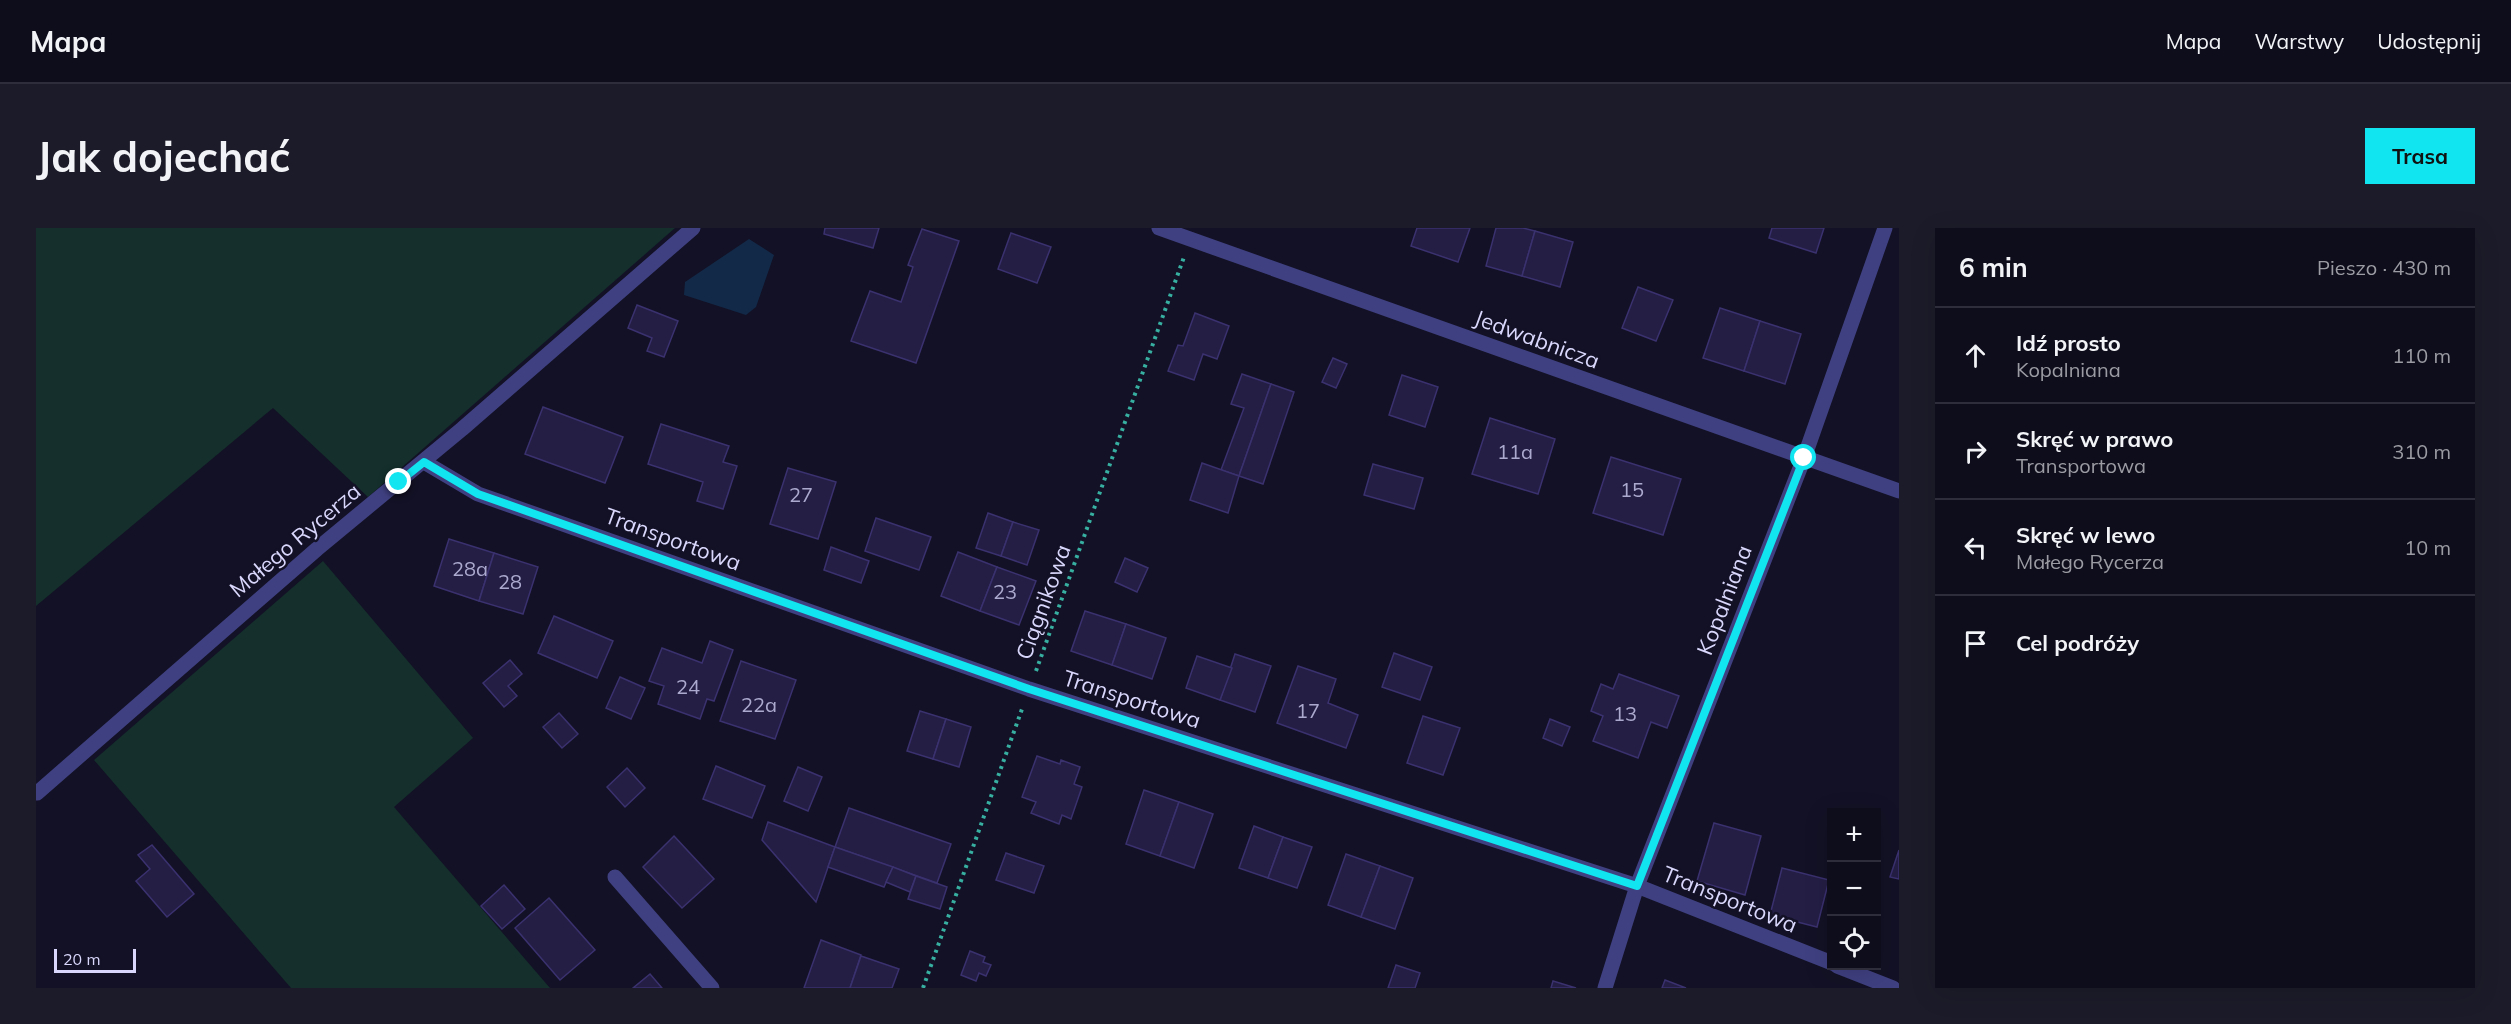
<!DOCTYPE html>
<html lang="pl">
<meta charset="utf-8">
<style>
:root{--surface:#0e0d1c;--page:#1c1b29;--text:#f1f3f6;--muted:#9b9ca3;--line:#2e2d3b;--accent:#10e5f0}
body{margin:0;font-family:Mulish,sans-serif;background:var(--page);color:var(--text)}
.controls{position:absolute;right:18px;bottom:18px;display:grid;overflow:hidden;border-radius:0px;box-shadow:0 6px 24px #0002}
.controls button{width:54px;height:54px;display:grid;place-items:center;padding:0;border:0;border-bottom:2px solid var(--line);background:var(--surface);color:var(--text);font:30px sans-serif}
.scale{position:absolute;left:18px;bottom:15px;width:82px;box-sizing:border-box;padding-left:6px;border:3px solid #d9d7fc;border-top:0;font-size:16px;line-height:21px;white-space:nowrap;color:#d9d7fc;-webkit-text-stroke:4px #131125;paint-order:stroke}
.stop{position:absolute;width:18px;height:18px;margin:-14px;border:4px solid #10e5f0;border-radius:50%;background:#fff}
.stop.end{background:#10e5f0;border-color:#fff;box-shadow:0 2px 6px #0008}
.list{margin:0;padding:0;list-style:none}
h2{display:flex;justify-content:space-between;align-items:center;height:78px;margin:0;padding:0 24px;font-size:26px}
h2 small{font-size:20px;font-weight:400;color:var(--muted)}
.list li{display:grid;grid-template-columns:39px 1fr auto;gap:18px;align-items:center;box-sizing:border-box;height:96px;padding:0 24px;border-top:2px solid var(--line)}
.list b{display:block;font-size:22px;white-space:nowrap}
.list p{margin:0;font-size:20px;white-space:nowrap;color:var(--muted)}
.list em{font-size:20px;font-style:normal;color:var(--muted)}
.icon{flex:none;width:33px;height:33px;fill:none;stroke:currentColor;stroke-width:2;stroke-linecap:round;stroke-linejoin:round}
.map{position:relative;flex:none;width:1863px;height:760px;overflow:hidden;border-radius:0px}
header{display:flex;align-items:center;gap:36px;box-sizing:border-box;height:84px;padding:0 30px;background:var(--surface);border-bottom:2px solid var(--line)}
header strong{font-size:28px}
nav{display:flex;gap:33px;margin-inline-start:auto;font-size:21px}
.intro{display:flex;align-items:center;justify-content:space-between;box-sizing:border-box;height:144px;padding:0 36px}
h1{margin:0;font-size:42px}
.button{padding:15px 27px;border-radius:0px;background:var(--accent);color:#111;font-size:21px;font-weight:700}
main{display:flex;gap:36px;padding:0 36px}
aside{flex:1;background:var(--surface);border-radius:0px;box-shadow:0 6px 24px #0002}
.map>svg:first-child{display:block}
.green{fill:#142f2c}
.water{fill:#122948}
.building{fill:#241e45;stroke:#3a316f;stroke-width:1.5}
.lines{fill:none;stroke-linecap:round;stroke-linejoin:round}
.path{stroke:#37b0a2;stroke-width:4;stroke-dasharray:3 4.5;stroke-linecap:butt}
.minor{stroke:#3f4081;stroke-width:15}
.route{stroke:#10e5f0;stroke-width:8}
.labels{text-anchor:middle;stroke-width:5;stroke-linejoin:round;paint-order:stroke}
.number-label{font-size:20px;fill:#aca9ce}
.street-label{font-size:22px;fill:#d9d7fc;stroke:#131125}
</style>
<header>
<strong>Mapa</strong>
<nav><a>Mapa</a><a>Warstwy</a><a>Udostępnij</a></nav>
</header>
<div class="intro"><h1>Jak dojechać</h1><a class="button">Trasa</a></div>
<main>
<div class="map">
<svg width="1863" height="760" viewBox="0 0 1863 760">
<rect width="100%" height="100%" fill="#131125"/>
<g class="green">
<path d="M 0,0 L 639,0 L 332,269 L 237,180 L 0,378 Z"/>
<path d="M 287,333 L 437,510 L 358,579 L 514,760 L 255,760 L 58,532 Z"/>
</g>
<path class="water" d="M 713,11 L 738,27 L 720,79 L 710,87 L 648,67 L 649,54 Z"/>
<g class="building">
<path d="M 789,0 L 843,0 L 837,20 L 788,6 Z"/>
<path d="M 1381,0 L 1434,0 L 1422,34 L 1375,18 Z"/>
<path d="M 1460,0 L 1487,0 L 1499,3 L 1486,48 L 1450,38 Z"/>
<path d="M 1736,0 L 1788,0 L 1780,25 L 1733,10 Z"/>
<path d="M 886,1 L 923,13 L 880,135 L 815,113 L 834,63 L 865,74 L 877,39 L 872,37 Z"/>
<path d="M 1499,3 L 1537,14 L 1524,59 L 1486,48 Z"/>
<path d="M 975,5 L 1015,19 L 1001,55 L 962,41 Z"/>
<path d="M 1602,59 L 1637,72 L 1620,113 L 1586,100 Z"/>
<path d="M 601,77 L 642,93 L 628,129 L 611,123 L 616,110 L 592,100 Z"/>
<path d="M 1684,80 L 1724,93 L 1708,143 L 1667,130 Z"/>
<path d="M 1159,85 L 1193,98 L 1181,131 L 1167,126 L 1158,152 L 1132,143 L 1142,117 L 1147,118 Z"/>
<path d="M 1724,93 L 1765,106 L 1749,156 L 1708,143 Z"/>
<path d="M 1297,130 L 1311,136 L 1300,160 L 1286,154 Z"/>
<path d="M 1206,146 L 1235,156 L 1203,248 L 1185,242 L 1208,180 L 1195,176 Z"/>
<path d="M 1366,147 L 1402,159 L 1389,199 L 1353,187 Z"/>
<path d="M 1235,156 L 1258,164 L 1227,256 L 1203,248 Z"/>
<path d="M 507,179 L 587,209 L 569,255 L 489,226 Z"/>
<path d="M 1454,190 L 1519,211 L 1502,266 L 1436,246 Z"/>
<path d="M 625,196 L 693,218 L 687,234 L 701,238 L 687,281 L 661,273 L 667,254 L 612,236 Z"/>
<path d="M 1575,229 L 1645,251 L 1627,307 L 1557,285 Z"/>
<path d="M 1166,235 L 1203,248 L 1192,285 L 1154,272 Z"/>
<path d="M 1337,236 L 1387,250 L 1378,281 L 1328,267 Z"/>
<path d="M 752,240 L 800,254 L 782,311 L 734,296 Z"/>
<path d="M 952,285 L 977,294 L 965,328 L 940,320 Z"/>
<path d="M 840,290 L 895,309 L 883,342 L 829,323 Z"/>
<path d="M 977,294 L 1003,302 L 991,337 L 965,328 Z"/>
<path d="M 413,311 L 458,325 L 443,373 L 398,358 Z"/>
<path d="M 795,319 L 833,333 L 825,355 L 788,342 Z"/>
<path d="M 922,324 L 961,339 L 944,383 L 905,368 Z"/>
<path d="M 458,325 L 502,339 L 487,386 L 443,373 Z"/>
<path d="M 1089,330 L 1112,340 L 1101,364 L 1079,354 Z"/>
<path d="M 961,339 L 1000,353 L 983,397 L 944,383 Z"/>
<path d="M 1049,383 L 1090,396 L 1076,437 L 1035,423 Z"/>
<path d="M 518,388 L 577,413 L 561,450 L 502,425 Z"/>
<path d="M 1090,396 L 1130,410 L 1116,451 L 1076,437 Z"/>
<path d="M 674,413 L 697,422 L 678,473 L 671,471 L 664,491 L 622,476 L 628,458 L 613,453 L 626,420 L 666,435 Z"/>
<path d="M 1358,425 L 1396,439 L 1384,472 L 1346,459 Z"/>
<path d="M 1199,426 L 1235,438 L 1219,484 L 1184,472 Z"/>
<path d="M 1161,428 L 1196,440 L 1184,472 L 1150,460 Z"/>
<path d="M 474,432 L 486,446 L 472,458 L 481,468 L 468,479 L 447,455 Z"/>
<path d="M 705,433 L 760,452 L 739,511 L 684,493 Z"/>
<path d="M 1262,438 L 1300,451 L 1292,475 L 1322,487 L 1310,520 L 1241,495 Z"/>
<path d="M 1583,446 L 1643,468 L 1631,500 L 1615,494 L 1602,530 L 1557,513 L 1567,488 L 1555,483 L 1565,456 L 1577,461 Z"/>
<path d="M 584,449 L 609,460 L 595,491 L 570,480 Z"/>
<path d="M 884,483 L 910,491 L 897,531 L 871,523 Z"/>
<path d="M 523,485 L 542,506 L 526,520 L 507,499 Z"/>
<path d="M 1387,488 L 1424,500 L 1407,547 L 1371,535 Z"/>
<path d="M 910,491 L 935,499 L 923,539 L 897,531 Z"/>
<path d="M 1514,491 L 1534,499 L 1526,518 L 1507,510 Z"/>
<path d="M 1001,528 L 1024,536 L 1025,532 L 1044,539 L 1038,556 L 1046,559 L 1035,591 L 1026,587 L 1023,596 L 995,585 L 1000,574 L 986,569 Z"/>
<path d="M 680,538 L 729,558 L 716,590 L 667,571 Z"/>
<path d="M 762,539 L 786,549 L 772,583 L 748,573 Z"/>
<path d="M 591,540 L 609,560 L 589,579 L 571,559 Z"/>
<path d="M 1108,562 L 1143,574 L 1124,628 L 1090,616 Z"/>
<path d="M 1143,574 L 1177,586 L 1158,640 L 1124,628 Z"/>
<path d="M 813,580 L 915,616 L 901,655 L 799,619 Z"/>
<path d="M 732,594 L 799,619 L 780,674 L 726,612 Z"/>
<path d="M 1678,595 L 1725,608 L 1709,667 L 1661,653 Z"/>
<path d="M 1218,598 L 1247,609 L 1232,650 L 1203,640 Z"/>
<path d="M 638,608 L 678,651 L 646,680 L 607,639 Z"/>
<path d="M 1247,609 L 1276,619 L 1261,660 L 1232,650 Z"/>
<path d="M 116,617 L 158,666 L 131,689 L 100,653 L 114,641 L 102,627 Z"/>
<path d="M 799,619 L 857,639 L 848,659 L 792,639 Z"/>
<path d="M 1863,622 L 1863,651 L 1854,649 Z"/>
<path d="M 970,625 L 1008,638 L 998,665 L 960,652 Z"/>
<path d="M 1310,626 L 1344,638 L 1325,689 L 1292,677 Z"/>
<path d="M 1344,638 L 1377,650 L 1359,701 L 1325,689 Z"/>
<path d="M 857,639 L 880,648 L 874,664 L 850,654 Z"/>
<path d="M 1746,640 L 1793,652 L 1781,699 L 1734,687 Z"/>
<path d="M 880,648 L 911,659 L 904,681 L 872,671 Z"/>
<path d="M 468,657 L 489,681 L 466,701 L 445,678 Z"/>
<path d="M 513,670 L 559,722 L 524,752 L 479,700 Z"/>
<path d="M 785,712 L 825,727 L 814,760 L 768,760 Z"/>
<path d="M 934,723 L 949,729 L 947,734 L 955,737 L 950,748 L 943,745 L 940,753 L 925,747 Z"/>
<path d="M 825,728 L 863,741 L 856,760 L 814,760 Z"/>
<path d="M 1360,737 L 1384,745 L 1379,760 L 1352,760 Z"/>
<path d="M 614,746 L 626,760 L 597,760 Z"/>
<path d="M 1629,752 L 1650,760 L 1626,760 Z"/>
<path d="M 1517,753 L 1540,760 L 1515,760 Z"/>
</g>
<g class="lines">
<g class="path">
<path d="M 1000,443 L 1148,29"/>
<path d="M 887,760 L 986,481"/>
</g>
<g class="minor">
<path d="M 1123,0 L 1863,263"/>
<path d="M 388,234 L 442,266 L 993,461 L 1601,658 L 1796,735"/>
<path d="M 1,565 L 281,321 L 426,201 L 657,0"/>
<path d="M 579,649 L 676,760"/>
<path d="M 1801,738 L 1857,760"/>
<path d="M 1569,760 L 1601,658 L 1768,230 L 1849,0"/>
</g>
</g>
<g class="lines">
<path class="route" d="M 363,254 L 388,234 L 442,266 L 993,461 L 1601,658 L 1768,230"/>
</g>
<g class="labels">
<g class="number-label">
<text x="1479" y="231">11a</text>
<text x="1596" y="269">15</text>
<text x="765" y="274">27</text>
<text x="434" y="348">28a</text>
<text x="474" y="361">28</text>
<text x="969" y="371">23</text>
<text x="652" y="466">24</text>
<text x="723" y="484">22a</text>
<text x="1272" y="490">17</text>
<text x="1589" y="493">13</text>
</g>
<g class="street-label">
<text transform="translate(1501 111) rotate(20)" y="8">Jedwabnicza</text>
<text transform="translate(637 311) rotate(20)" y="8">Transportowa</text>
<text transform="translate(259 312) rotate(-40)" y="8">Małego Rycerza</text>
<text transform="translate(1688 372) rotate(-69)" y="8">Kopalniana</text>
<text transform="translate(1007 374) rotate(-70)" y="8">Ciągnikowa</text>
<text transform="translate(1096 471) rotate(18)" y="8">Transportowa</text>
<text transform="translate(1694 671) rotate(22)" y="8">Transportowa</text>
</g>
</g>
</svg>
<div class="controls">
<button>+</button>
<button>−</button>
<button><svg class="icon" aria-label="locate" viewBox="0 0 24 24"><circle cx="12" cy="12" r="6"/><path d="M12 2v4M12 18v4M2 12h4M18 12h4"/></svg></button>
</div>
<div class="scale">20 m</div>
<div class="stop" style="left:1768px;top:230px"></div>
<div class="stop end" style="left:363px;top:254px"></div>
</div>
<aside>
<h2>6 min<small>Pieszo · 430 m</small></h2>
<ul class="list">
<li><svg class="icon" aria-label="ahead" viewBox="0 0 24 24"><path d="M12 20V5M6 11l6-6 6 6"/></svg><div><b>Idź prosto</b><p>Kopalniana</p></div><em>110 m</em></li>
<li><svg class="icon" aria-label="right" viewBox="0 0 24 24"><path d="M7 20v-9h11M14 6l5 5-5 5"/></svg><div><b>Skręć w prawo</b><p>Transportowa</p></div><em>310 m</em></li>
<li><svg class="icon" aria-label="left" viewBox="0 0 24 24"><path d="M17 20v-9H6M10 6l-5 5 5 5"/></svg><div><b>Skręć w lewo</b><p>Małego Rycerza</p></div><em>10 m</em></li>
<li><svg class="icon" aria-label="arrive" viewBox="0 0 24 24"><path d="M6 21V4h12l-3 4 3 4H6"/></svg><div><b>Cel podróży</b></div></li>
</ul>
</aside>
</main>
